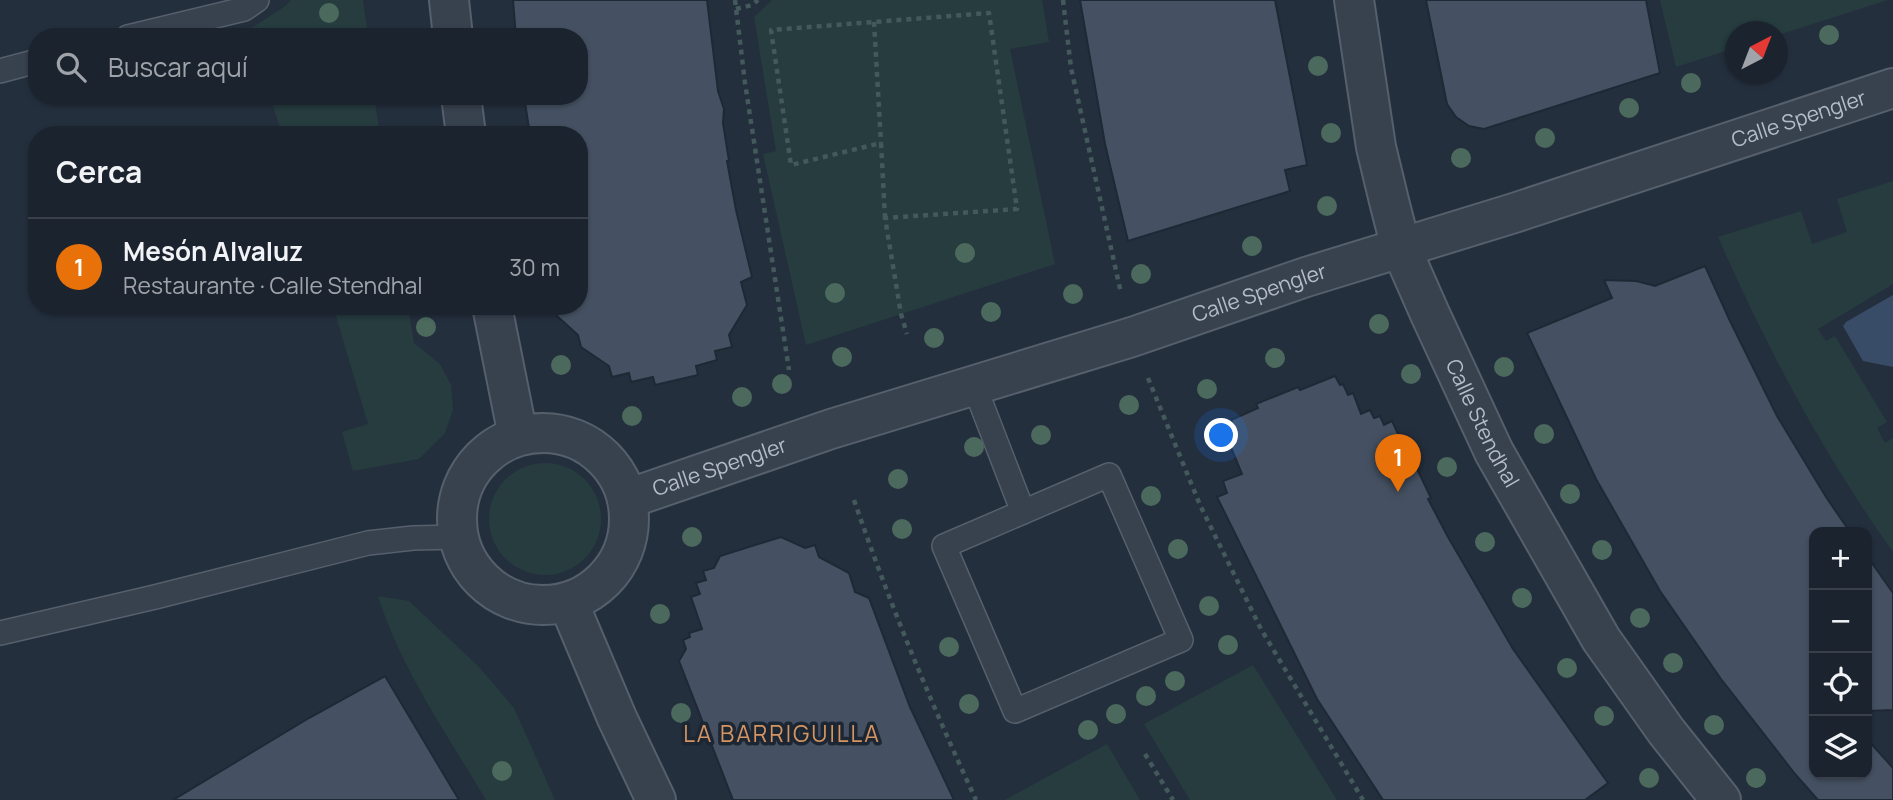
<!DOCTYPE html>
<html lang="es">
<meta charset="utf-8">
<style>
:root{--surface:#1b232e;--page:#282f3a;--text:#f1f3f6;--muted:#a0a4aa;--line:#39404a;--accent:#bca0f2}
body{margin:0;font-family:Manrope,sans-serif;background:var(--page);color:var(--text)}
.controls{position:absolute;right:21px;bottom:21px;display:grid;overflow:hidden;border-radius:14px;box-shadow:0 2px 5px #0004}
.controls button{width:63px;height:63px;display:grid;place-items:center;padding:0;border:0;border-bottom:2px solid var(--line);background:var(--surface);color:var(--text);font:35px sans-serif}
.compass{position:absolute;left:1725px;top:21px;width:63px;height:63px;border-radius:50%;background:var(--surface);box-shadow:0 2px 5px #0004;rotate:42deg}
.you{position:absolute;left:1222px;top:436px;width:24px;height:24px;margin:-18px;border:5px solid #fff;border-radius:50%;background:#1a73e8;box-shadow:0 0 0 10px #1a73e833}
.badge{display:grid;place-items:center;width:46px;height:46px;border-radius:50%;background:var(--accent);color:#fff;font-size:23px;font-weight:700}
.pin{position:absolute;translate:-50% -58px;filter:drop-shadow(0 2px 4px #0008)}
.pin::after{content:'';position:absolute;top:37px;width:24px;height:21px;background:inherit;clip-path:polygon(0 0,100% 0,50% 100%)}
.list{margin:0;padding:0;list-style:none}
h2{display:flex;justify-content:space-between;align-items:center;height:91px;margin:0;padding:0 28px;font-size:30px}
h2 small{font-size:23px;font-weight:400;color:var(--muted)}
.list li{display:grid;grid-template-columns:46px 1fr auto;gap:21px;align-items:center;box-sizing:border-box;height:98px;padding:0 28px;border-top:2px solid var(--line)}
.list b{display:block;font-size:26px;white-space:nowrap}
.list p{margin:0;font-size:23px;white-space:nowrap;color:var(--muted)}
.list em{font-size:23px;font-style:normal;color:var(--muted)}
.icon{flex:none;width:38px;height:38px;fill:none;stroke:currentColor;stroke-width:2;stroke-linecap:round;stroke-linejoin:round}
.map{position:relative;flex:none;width:1893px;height:800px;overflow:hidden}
.search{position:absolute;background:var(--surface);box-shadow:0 2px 5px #0004;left:28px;top:28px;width:560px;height:77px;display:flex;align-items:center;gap:18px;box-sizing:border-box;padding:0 24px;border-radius:28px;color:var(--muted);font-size:26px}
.panel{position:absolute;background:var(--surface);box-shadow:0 2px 5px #0004;left:28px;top:126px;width:560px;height:189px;border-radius:28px}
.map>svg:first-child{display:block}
.green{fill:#263c3f}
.water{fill:#394c67}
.building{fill:#455162;stroke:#1f2835;stroke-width:2}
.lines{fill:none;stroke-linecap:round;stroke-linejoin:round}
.service-casing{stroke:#565f6c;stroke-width:26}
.minor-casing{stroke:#565f6c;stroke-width:42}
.path{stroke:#44595c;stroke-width:4.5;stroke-dasharray:5 5;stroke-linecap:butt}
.service{stroke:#38414e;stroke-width:23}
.minor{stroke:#38414e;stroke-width:38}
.tree{fill:#4b6a5d}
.labels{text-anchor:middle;stroke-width:7;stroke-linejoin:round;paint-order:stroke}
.street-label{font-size:21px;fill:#b4bcc9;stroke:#1d2633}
.neighbourhood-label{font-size:23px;letter-spacing:2px;fill:#d59563;stroke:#1d2633}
</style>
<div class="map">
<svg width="1893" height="800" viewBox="0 0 1893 800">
<rect width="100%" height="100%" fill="#242f3e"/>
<g class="green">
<path d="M 291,0 L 363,0 L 368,37 L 253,37 L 250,29 L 284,7 Z"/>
<path d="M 772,0 L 1042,0 L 1049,42 L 1010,49 L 1055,264 L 806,345 L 763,154 L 776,151 L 754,17 Z"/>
<path d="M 1660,0 L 1888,0 L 1778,35 L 1778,32 L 1736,32 L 1735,48 L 1676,67 Z"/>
<path d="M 270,96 L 374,96 L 380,135 L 282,135 Z"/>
<path d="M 1893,181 L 1893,284 L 1818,329 L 1826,341 L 1835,336 L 1887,422 L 1877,428 L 1885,443 L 1893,438 L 1893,552 C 1821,451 1768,350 1718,237 L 1801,211 L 1812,244 L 1847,232 L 1837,199 Z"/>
<path d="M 333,306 L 408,306 L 414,343 L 440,364 L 451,385 L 453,410 L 445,433 L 419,459 L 353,471 L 342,432 L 368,424 Z"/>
<circle cx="545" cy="519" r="56"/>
<path d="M 378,596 L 409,601 L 479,667 L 514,708 L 555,800 L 486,800 C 447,734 401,669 378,596 Z"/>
<path d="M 1253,665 L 1337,800 L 1190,800 L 1144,724 Z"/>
<path d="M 1107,744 L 1140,800 L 1005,800 Z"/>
</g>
<path class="water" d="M 1893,295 L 1893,367 L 1863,361 L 1843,326 L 1846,322 Z"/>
<g class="building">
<path d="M 513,0 L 707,0 L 718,91 L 724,109 L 723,123 L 729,161 L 727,161 L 736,210 L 752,277 L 741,282 L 747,305 L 729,335 L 732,347 L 715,351 L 717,360 L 696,366 L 698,375 L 655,385 L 653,377 L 631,382 L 629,373 L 612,377 L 609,366 L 581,347 L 578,335 L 546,306 L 579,306 L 579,135 L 530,135 L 524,96 L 579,96 L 579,37 L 516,37 Z"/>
<path d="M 1080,0 L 1275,0 L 1307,165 L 1285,170 L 1290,191 L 1128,241 L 1105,144 Z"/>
<path d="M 1426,0 L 1646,0 L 1660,73 L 1484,129 L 1469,126 L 1456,117 L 1447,104 Z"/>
<path d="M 1705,266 L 1730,321 L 1777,416 L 1826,497 L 1850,532 L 1814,532 L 1814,774 L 1867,774 L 1867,739 L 1893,768 L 1893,800 L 1818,800 L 1795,774 L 1721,679 L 1660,591 L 1596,479 L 1527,333 L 1612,298 L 1604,280 L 1636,281 L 1655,286 Z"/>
<path d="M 1335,376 L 1340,385 L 1343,384 L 1348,395 L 1353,393 L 1361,414 L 1370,410 L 1374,418 L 1380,416 L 1384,425 L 1392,421 L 1406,451 L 1408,450 L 1431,498 L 1428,499 L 1448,537 L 1513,649 L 1608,783 L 1585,800 L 1383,800 L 1317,699 L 1217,497 L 1227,493 L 1223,481 L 1242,474 L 1225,433 L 1234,428 L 1231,420 L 1258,408 L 1256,404 L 1298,387 L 1300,390 Z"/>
<path d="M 781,537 L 805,548 L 815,545 L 819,557 L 849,573 L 855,592 L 869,598 L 910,707 L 954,800 L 733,800 L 679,661 L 686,649 L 683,640 L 690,637 L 689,633 L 702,629 L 691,597 L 700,594 L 696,583 L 706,580 L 703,571 L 714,568 L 720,556 Z"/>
<path d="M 1867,556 L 1893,593 L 1893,710 L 1867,711 Z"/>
<path d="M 385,676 L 459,800 L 173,800 L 309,718 Z"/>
</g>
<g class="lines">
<defs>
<g id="service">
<path d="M 128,37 L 244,9 L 257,0"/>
<path d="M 0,71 L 37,61"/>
<path d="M 974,385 L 1023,512"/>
<path d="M 1109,475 L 1181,640 L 1015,711 L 944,546 Z"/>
<path d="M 0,633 L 155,597 L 368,543 L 413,538 L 458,537"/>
</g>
<g id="minor">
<path d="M 449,0 L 453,37"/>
<path id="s1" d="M 1354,0 L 1376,147 L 1389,201 L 1401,248 L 1430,314 L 1494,452 L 1601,639 L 1666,731 L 1721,800"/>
<path d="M 461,96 L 466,135"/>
<path d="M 492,306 L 518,436"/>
<circle cx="543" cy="519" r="86"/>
<path id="s2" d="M 627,499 L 831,429 L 1132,337 L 1306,277 L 1514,213 L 1893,88"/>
<path d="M 568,602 L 617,718 L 656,800"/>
</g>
</defs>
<use href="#service" class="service-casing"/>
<use href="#minor" class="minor-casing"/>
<g class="path">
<path d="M 735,0 L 745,83 L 789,370"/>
<path d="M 1063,0 L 1071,68 L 1121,293"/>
<path d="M 736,9 L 752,5 L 758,0"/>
<path d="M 874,22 L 881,143"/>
<path d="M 885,218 L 881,143 L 791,165 L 771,30 L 989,13 L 1017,209 L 885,218 L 901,314 L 907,334"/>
<path d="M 1148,378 L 1200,505 L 1261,629 L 1363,800"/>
<path d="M 854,500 C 889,602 930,701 976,800"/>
<path d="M 1145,754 L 1173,800"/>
</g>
<use href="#service" class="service"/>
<use href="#minor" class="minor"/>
</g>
<g class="tree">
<circle cx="329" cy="13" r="10"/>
<circle cx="1829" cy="35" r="10"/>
<circle cx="1318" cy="66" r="10"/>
<circle cx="1691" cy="83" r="10"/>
<circle cx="1629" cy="108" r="10"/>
<circle cx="1331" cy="133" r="10"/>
<circle cx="1545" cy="138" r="10"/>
<circle cx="1461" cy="158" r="10"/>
<circle cx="1327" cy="206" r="10"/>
<circle cx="1252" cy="246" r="10"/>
<circle cx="965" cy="253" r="10"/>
<circle cx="1141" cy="274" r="10"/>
<circle cx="835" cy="293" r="10"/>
<circle cx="1073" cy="294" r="10"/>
<circle cx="991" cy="312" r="10"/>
<circle cx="1379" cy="324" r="10"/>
<circle cx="426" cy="327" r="10"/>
<circle cx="934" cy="338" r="10"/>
<circle cx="842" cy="357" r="10"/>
<circle cx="1275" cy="358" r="10"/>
<circle cx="561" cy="365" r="10"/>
<circle cx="1504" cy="367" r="10"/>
<circle cx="1411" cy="374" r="10"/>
<circle cx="782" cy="384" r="10"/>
<circle cx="1207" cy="389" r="10"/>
<circle cx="742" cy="397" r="10"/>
<circle cx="1129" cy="405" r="10"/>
<circle cx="632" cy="416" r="10"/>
<circle cx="1544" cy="434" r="10"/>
<circle cx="1041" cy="435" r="10"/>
<circle cx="974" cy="447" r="10"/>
<circle cx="1447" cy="467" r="10"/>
<circle cx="898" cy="479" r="10"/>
<circle cx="1570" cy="494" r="10"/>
<circle cx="1151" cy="496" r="10"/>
<circle cx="902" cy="529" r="10"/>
<circle cx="692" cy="537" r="10"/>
<circle cx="1485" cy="542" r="10"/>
<circle cx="1178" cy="549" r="10"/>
<circle cx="1602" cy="550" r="10"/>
<circle cx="1522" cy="598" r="10"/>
<circle cx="1209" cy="606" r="10"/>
<circle cx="660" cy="614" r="10"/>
<circle cx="1640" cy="618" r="10"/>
<circle cx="1228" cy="645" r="10"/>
<circle cx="949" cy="647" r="10"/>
<circle cx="1673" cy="663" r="10"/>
<circle cx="1567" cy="668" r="10"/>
<circle cx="1175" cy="681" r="10"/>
<circle cx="1146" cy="696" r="10"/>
<circle cx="969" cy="704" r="10"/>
<circle cx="681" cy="713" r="10"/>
<circle cx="1116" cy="714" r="10"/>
<circle cx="1604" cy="716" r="10"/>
<circle cx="1714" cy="725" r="10"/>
<circle cx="1088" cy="730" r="10"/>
<circle cx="502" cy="771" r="10"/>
<circle cx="1649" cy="778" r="10"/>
<circle cx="1756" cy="778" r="10"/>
</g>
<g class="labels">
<g class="street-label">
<text dy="7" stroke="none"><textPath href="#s2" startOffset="1232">Calle Spengler</textPath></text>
<text dy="7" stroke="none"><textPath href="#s2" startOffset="665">Calle Spengler</textPath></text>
<text dy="7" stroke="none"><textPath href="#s1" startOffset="446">Calle Stendhal</textPath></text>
<text dy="7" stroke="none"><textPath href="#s2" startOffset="98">Calle Spengler</textPath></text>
</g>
<g class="neighbourhood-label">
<text x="782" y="742">LA BARRIGUILLA</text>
</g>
</g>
</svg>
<div class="controls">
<button>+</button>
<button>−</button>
<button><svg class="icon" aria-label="locate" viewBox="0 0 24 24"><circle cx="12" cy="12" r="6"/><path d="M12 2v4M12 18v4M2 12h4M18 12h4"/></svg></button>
<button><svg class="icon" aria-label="layers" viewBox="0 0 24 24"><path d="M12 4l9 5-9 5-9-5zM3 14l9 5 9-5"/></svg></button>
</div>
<svg class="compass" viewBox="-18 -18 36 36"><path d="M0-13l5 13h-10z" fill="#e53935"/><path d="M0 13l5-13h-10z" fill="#a0a4aa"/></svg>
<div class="you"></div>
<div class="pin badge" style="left:1398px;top:492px;background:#e8710a">1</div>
<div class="search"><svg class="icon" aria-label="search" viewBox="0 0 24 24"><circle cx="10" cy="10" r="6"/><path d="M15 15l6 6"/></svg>Buscar aquí</div>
<section class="panel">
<h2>Cerca<small></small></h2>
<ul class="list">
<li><span class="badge" style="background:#e8710a">1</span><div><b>Mesón Alvaluz</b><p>Restaurante · Calle Stendhal</p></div><em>30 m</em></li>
</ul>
</section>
</div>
